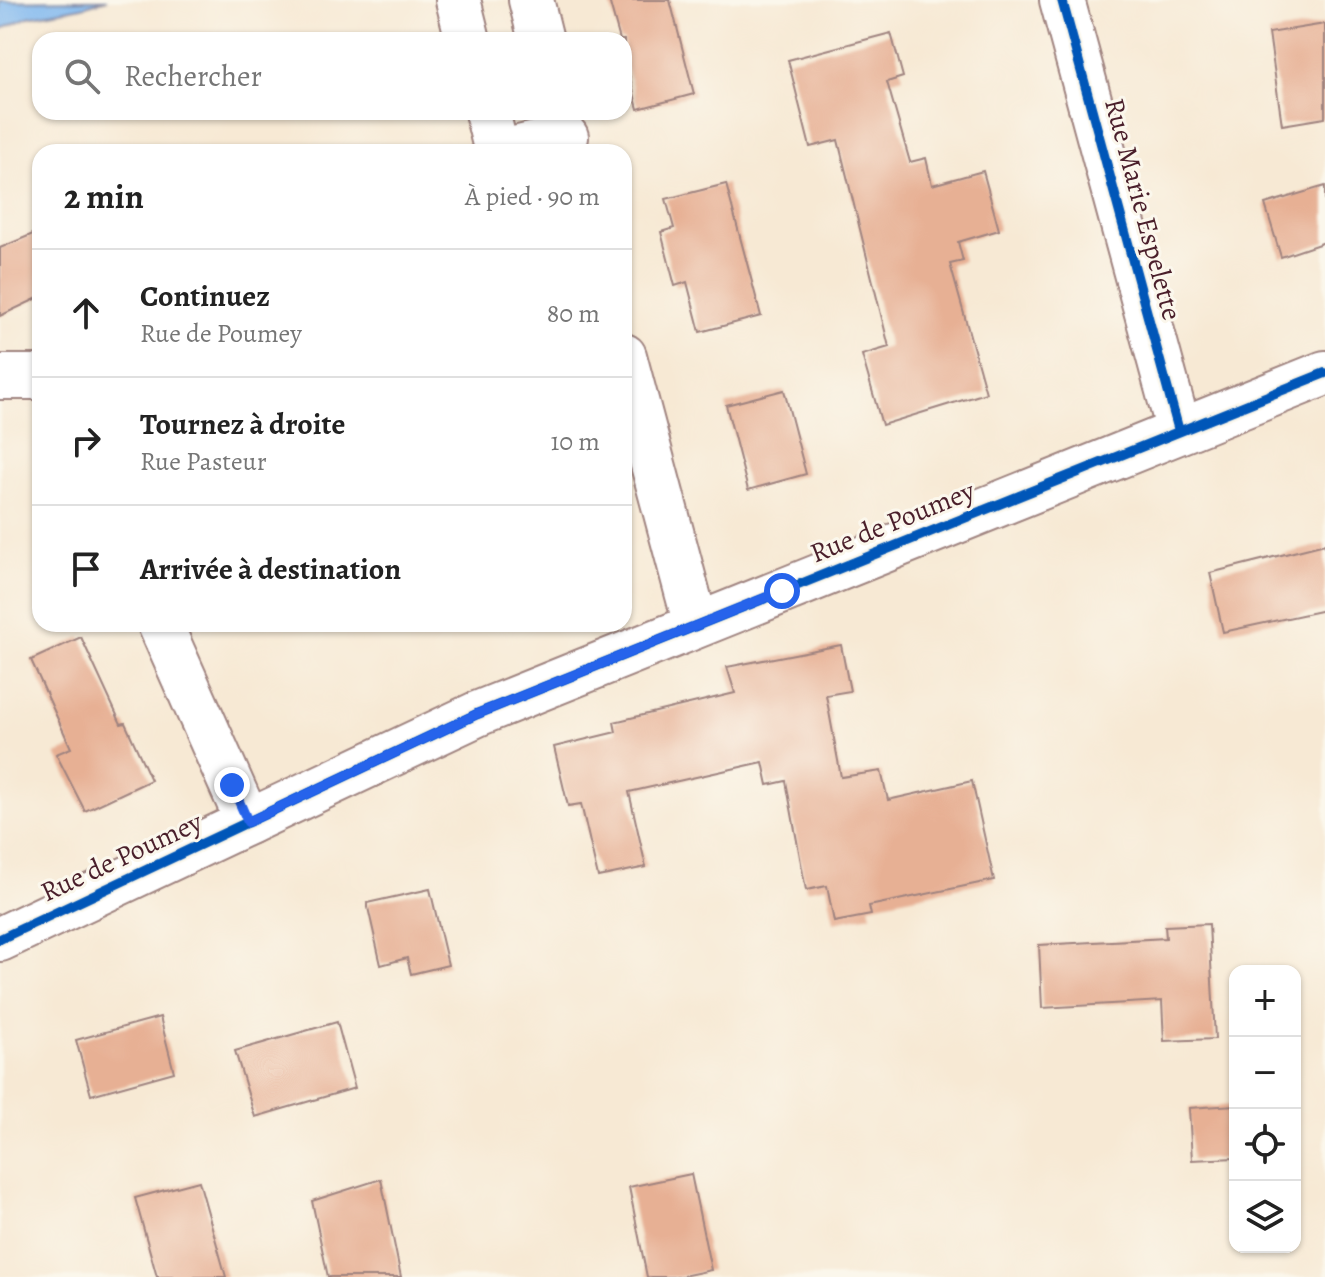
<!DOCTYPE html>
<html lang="fr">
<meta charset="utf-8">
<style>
:root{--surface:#fff;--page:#f2f2f2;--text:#222;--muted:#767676;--line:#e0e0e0}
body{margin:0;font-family:Alegreya,serif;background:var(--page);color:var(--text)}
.controls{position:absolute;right:24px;bottom:24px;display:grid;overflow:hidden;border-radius:16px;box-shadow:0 2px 6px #0004}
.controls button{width:72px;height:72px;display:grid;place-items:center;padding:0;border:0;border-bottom:2px solid var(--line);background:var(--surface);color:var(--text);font:40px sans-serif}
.stop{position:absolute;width:24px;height:24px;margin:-18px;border:6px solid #2563eb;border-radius:50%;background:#fff}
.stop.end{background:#2563eb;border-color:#fff;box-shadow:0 2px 8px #0008}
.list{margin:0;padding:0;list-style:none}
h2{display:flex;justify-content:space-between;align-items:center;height:104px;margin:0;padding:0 32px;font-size:34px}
h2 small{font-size:26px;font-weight:400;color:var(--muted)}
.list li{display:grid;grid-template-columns:52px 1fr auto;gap:24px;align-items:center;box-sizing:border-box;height:128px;padding:0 32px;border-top:2px solid var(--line)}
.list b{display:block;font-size:30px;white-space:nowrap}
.list p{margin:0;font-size:26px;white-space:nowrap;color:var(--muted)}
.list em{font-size:26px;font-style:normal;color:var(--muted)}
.icon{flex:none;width:44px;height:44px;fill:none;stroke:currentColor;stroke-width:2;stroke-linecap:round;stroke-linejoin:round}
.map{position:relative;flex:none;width:1325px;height:1277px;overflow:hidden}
.search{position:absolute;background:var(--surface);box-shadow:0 2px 6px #0004;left:32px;top:32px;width:600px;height:88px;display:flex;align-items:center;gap:20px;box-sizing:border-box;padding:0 28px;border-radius:24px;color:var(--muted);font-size:30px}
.panel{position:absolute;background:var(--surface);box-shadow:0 2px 6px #0004;left:32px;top:144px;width:600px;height:488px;border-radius:24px}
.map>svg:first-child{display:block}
.water{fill:#7fb7ef;stroke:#646b8d;stroke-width:2}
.building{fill:#e7b094}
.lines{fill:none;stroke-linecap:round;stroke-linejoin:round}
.minor-casing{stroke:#a08480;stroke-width:48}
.tertiary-casing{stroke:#a08480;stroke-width:48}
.minor{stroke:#fff;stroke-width:44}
.tertiary{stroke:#fff;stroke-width:44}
.cycleway-casing{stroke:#fbf7ec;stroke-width:15}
.cycleway{stroke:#0057b8;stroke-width:10}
.route{stroke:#2563eb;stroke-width:10}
.labels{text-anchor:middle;stroke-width:6;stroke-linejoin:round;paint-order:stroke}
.street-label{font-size:28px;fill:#4a1f2b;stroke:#fbf7ec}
</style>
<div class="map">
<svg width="1325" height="1277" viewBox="0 0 1325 1277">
<rect width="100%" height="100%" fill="#fbf7ec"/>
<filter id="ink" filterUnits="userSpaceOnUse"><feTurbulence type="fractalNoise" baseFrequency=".0125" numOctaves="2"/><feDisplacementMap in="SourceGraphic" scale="16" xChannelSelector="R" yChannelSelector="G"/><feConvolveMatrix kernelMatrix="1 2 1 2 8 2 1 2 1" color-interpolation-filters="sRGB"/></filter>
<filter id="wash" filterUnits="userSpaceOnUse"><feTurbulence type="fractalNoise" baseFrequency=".006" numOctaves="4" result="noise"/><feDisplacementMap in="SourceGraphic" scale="32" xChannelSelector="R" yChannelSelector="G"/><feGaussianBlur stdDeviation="1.8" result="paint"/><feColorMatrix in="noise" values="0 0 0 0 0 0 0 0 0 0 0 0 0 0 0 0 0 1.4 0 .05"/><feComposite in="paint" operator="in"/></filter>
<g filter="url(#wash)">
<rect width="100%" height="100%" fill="#f7e9d4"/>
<path class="water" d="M 107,0 L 82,7 L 28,17 L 0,30 L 0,1 Z"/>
<g id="blocks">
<g class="building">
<path d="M 609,0 L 670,0 L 694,94 L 638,109 L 624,55 L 624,40 L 620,40 Z"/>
<path d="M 1325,24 L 1325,118 L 1282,125 L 1269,33 Z"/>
<path d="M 891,33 L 903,77 L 887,82 L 910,162 L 926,158 L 932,185 L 983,171 L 999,230 L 958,242 L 963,261 L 950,264 L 986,393 L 882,425 L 862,355 L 889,347 L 838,140 L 810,147 L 788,60 Z"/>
<path d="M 726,184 L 761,316 L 700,332 L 687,282 L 675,286 L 661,232 L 674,228 L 666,199 Z"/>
<path d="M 1325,186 L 1325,242 L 1281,257 L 1265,204 Z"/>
<path d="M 40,231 L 40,297 L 0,316 L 0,248 Z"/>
<path d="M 784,390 L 806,474 L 748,490 L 726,405 Z"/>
<path d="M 1325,544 L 1325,610 L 1223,632 L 1210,573 Z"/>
<path d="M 81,637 L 121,724 L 125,723 L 151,780 L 85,811 L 56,754 L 71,748 L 31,660 Z"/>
<path d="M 841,645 L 850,691 L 826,695 L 841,777 L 881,771 L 888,800 L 972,781 L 994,880 L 869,906 L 871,915 L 834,922 L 827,886 L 806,890 L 786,781 L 768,785 L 763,762 L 629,792 L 646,867 L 598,877 L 581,804 L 568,806 L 554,747 L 616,732 L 614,722 L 735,693 L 727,667 Z"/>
<path d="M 430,889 L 448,965 L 411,974 L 407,958 L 381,965 L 367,903 Z"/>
<path d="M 1209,924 L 1215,1039 L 1164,1041 L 1162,1001 L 1042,1008 L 1039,945 L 1166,938 L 1165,926 Z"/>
<path d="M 160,1017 L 174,1072 L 91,1095 L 76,1040 Z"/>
<path d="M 337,1022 L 355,1088 L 255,1117 L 235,1051 Z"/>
<path d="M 1235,1105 L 1235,1158 L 1192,1160 L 1189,1108 Z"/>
<path d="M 691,1174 L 711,1270 L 678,1277 L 647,1277 L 629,1187 Z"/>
<path d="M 381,1179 L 401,1277 L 328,1277 L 312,1201 Z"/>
<path d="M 199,1181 L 226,1277 L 157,1277 L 135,1198 Z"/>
</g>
</g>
</g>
<g filter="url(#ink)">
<use href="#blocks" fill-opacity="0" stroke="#a08480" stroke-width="2"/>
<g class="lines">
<defs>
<g id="minor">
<path d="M 458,0 L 468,40"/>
<path d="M 531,0 L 541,40"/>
<path d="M 1062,0 L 1179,431"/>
<path d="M 487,112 L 497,152"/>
<path d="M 502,152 L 566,137"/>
<path d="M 624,356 L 696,625"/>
<path d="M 0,377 L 40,377"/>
<path d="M 160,624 L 248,822"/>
</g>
<path id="tertiary" d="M 0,939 L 477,714 L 1325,373"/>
</defs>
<use href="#minor" class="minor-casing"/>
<use href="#tertiary" class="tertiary-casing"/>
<use href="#minor" class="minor"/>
<use href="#tertiary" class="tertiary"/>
<defs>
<g id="cycleway">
<path d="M 1062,0 L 1179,431"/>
<path d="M 0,939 L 477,714 L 1325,373"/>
</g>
</defs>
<use href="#cycleway" class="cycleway-casing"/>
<use href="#cycleway" class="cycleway"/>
</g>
</g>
<g class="lines" filter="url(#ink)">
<path class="route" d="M 232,785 L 248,822 L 477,714 L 782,591"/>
</g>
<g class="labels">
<g class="street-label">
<text transform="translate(1144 209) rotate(75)" y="10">Rue Marie Espelette</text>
<text transform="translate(892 521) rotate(-22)" y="10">Rue de Poumey</text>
<text transform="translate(121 856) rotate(-25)" y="10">Rue de Poumey</text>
</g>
</g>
</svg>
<div class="controls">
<button>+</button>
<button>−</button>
<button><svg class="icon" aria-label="locate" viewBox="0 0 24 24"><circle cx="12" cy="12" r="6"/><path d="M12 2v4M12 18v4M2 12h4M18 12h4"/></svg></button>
<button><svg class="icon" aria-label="layers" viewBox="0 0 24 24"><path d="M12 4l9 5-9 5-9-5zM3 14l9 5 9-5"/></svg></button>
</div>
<div class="stop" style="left:782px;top:591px"></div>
<div class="stop end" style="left:232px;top:785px"></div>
<div class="search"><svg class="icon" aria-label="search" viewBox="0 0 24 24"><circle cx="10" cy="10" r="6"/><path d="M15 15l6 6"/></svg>Rechercher</div>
<section class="panel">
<h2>2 min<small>À pied · 90 m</small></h2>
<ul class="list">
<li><svg class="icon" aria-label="ahead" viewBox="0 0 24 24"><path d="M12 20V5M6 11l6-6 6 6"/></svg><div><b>Continuez</b><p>Rue de Poumey</p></div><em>80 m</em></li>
<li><svg class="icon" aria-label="right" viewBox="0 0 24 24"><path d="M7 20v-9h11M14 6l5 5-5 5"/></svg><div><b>Tournez à droite</b><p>Rue Pasteur</p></div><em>10 m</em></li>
<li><svg class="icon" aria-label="arrive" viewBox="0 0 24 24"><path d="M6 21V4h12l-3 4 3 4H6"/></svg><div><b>Arrivée à destination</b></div></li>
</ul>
</section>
</div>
